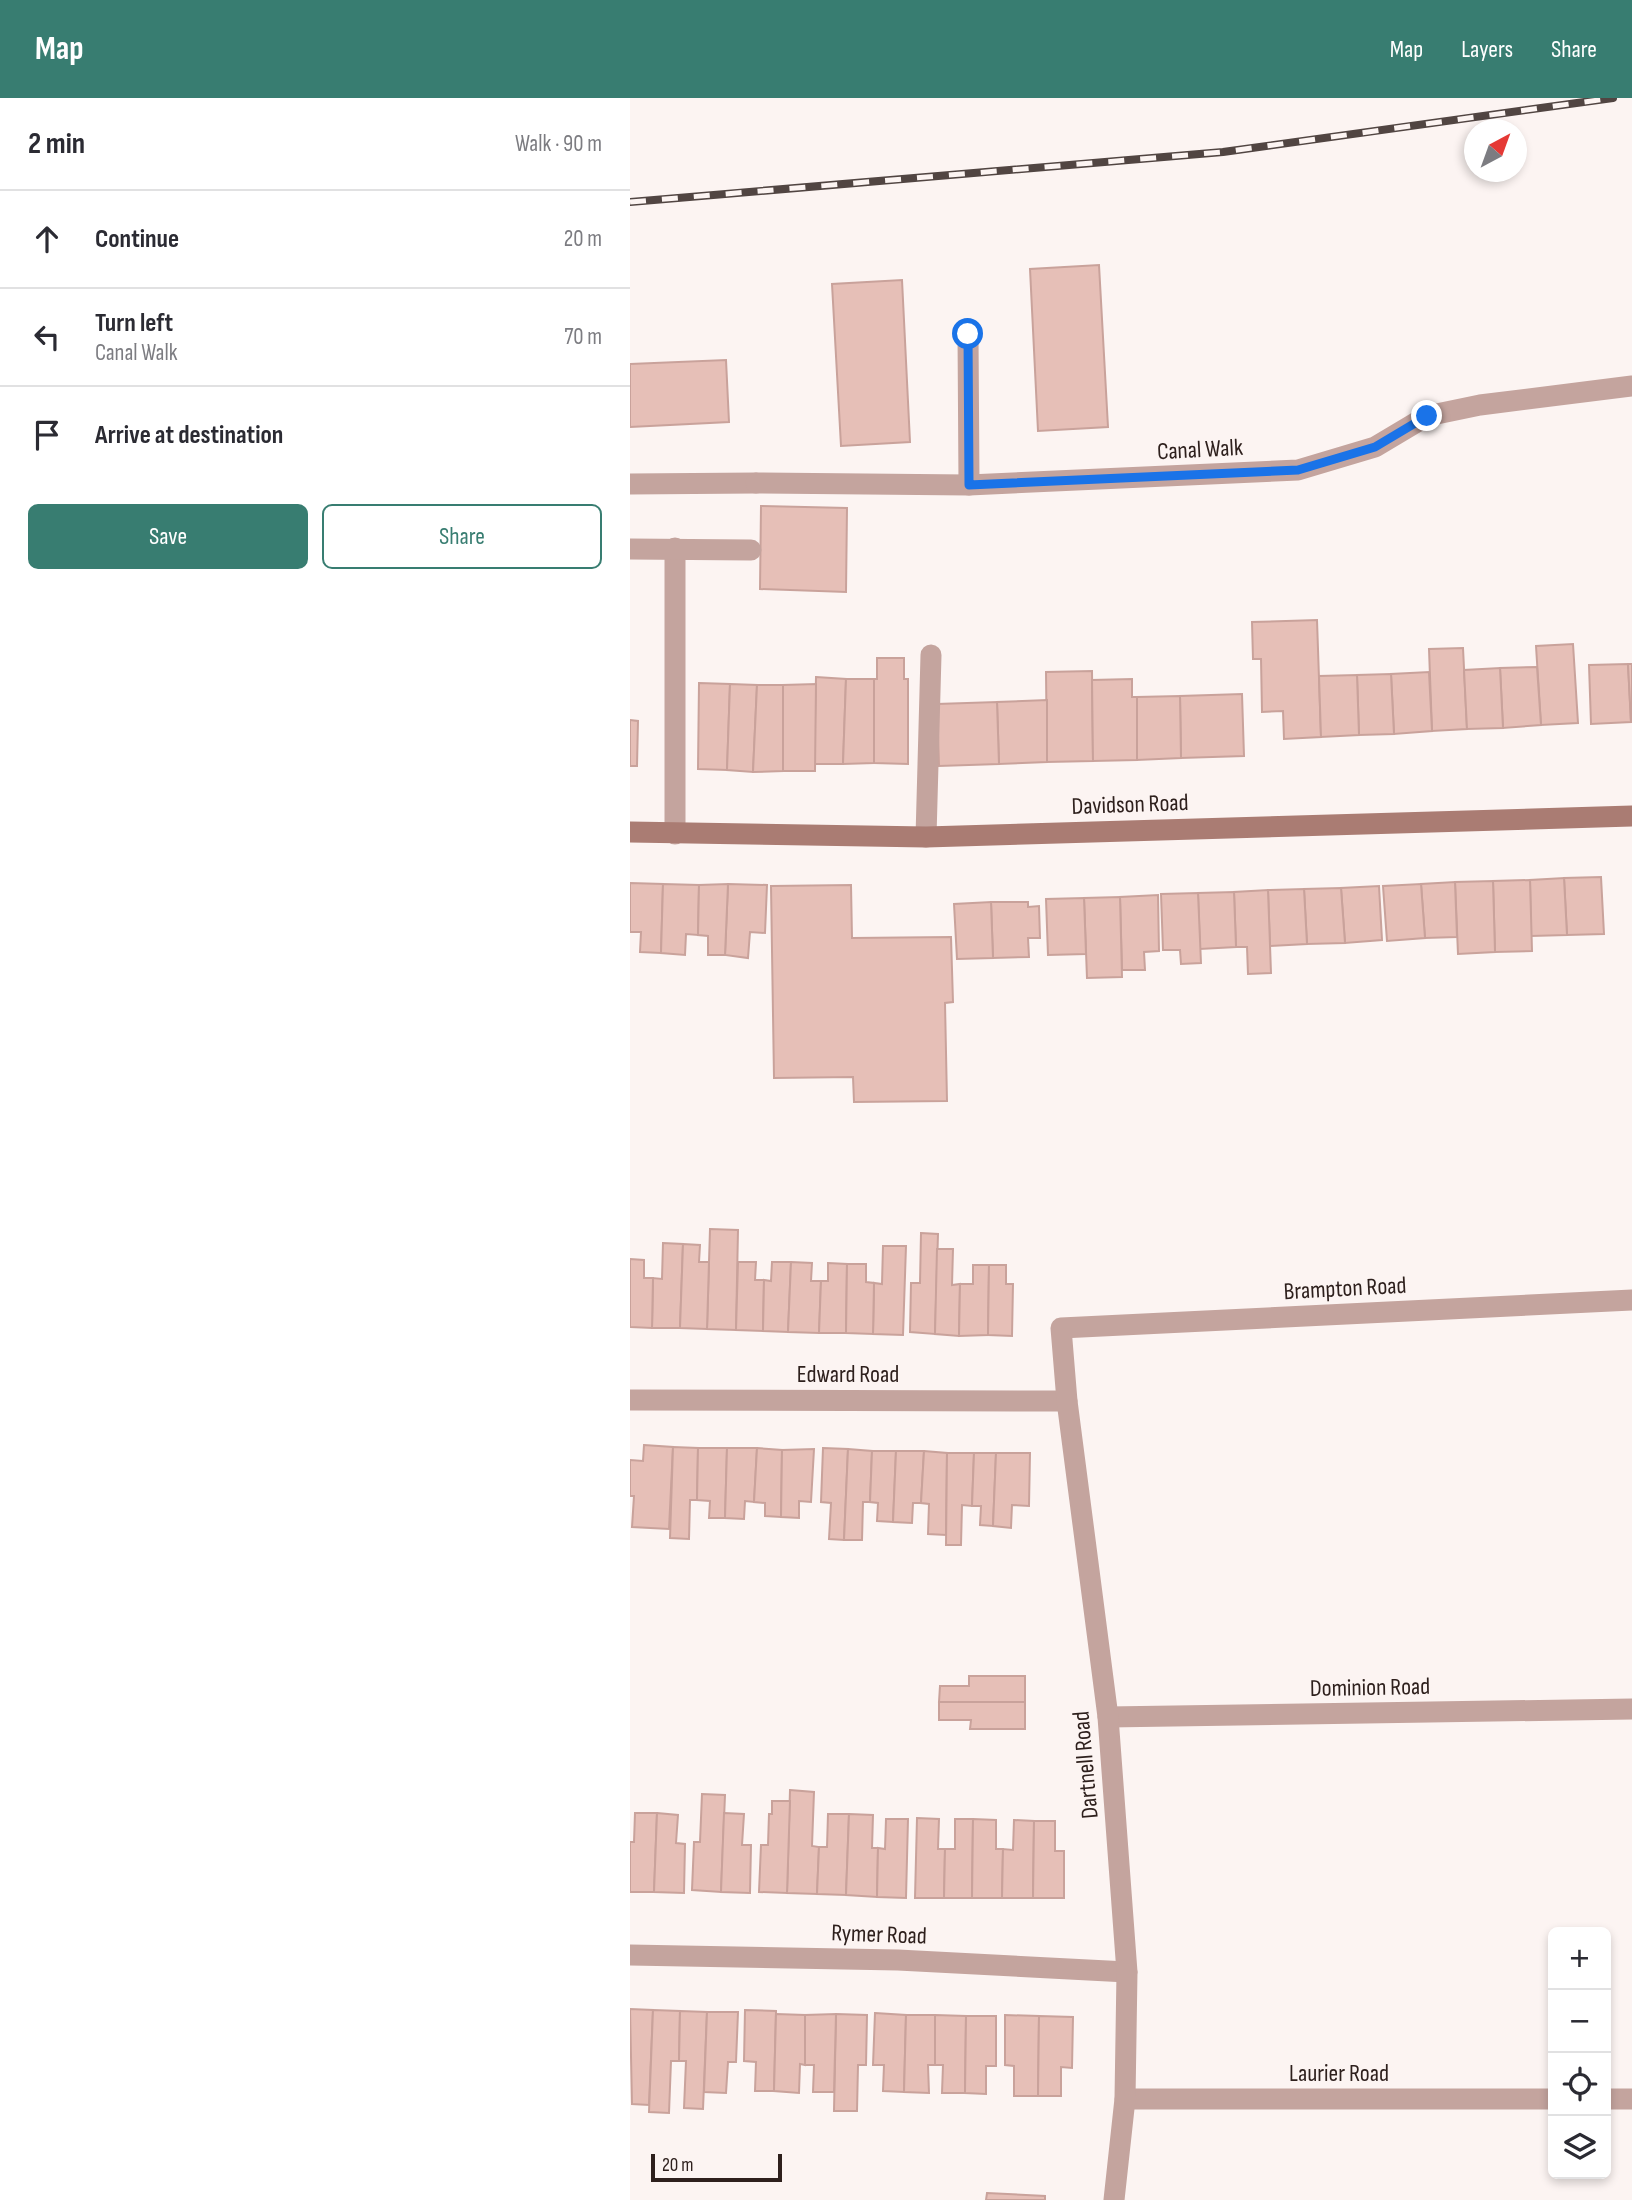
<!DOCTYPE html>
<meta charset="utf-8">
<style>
:root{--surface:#fff;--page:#f7f7f7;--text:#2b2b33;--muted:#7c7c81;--line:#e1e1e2;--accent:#387d71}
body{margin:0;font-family:"Sofia Sans Condensed",sans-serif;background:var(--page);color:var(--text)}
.controls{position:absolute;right:21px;bottom:21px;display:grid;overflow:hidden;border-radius:10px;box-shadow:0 4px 10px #0003}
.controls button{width:63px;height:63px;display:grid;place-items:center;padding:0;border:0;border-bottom:2px solid var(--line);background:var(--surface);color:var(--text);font:35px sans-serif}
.compass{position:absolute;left:834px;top:21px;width:63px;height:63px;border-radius:50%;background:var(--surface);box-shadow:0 4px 10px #0003;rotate:41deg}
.scale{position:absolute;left:21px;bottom:18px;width:131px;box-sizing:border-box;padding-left:7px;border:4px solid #2e201d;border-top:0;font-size:19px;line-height:24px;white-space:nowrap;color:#2e201d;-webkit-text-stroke:5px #fcf4f2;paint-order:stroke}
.stop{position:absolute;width:21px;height:21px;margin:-16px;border:5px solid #1a73e8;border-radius:50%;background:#fff}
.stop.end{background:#1a73e8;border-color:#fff;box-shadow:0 2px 7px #0008}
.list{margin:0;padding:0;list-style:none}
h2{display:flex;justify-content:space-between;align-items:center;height:91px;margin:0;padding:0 28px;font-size:30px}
h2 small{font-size:23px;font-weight:400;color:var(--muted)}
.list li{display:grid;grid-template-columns:46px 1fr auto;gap:21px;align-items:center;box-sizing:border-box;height:98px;padding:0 28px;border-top:2px solid var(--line)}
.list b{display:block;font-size:26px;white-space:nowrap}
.list p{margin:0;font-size:23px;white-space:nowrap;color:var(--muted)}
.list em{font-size:23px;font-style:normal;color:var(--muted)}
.actions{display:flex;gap:14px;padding:21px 28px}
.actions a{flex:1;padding:16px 0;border:2px solid var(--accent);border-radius:10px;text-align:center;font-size:24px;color:var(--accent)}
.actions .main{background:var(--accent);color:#fff}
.icon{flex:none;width:38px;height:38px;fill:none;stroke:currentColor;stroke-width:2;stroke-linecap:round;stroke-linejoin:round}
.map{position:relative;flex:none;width:1002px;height:2102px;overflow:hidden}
header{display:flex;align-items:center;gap:42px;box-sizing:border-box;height:98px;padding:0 35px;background:var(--accent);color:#fff}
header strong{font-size:33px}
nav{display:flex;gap:38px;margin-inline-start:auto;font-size:24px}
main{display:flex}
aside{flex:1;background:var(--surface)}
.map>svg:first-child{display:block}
.building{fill:#e6bfb7;stroke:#c9a29b;stroke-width:2}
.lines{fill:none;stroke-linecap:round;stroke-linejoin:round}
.lane{stroke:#c4a49e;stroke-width:21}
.street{stroke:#c4a49e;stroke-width:21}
.secondary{stroke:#aa7c73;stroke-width:21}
.rail-casing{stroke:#514542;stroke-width:8}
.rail{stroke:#fcf4f2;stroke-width:5;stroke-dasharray:16;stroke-linecap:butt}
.route{stroke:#1a73e8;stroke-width:9}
.labels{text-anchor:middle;stroke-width:5;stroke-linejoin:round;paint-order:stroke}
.street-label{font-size:24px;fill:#2e201d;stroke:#fcf4f2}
</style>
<header>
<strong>Map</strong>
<nav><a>Map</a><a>Layers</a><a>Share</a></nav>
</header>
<main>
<aside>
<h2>2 min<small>Walk · 90 m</small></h2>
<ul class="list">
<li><svg class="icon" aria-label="ahead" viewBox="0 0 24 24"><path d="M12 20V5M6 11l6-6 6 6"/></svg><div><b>Continue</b></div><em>20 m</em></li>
<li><svg class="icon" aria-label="left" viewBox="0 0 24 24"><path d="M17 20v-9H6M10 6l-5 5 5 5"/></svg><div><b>Turn left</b><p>Canal Walk</p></div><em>70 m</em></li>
<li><svg class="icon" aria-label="arrive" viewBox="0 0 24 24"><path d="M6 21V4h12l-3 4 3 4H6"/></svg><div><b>Arrive at destination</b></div></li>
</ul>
<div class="actions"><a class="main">Save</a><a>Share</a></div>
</aside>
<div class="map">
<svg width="1002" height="2102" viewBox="0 0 1002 2102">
<rect width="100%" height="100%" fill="#fcf4f2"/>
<g class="building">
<path d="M 469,167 L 478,329 L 408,333 L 400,171 Z"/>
<path d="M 272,182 L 280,344 L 211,348 L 202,186 Z"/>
<path d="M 96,262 L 99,324 L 0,329 L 0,266 Z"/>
<path d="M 131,408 L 217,410 L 216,494 L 130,491 Z"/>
<path d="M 687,522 L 691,639 L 654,641 L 653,613 L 632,614 L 631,561 L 623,561 L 622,524 Z"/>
<path d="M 943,546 L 948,625 L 911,627 L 906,548 Z"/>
<path d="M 833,550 L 837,631 L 802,633 L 799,551 Z"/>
<path d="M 247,560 L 274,560 L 274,581 L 278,581 L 278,666 L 244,665 L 244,581 L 247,581 Z"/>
<path d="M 998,566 L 1001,624 L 961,626 L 959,567 Z"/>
<path d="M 998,566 L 1002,566 L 1002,624 L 1001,624 Z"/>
<path d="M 907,569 L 911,627 L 873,630 L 870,570 Z"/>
<path d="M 870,570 L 873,630 L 837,631 L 834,572 Z"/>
<path d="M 462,573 L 463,663 L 417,664 L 416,574 Z"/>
<path d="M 799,574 L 802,633 L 764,636 L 761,576 Z"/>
<path d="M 761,576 L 764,636 L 729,637 L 727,577 Z"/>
<path d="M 727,577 L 729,637 L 691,639 L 689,578 Z"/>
<path d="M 186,579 L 216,581 L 213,666 L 184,666 Z"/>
<path d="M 216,581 L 244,581 L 244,665 L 213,666 Z"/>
<path d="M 502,581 L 502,599 L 507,599 L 507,662 L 463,663 L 462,582 Z"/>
<path d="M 69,585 L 100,586 L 97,672 L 68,671 Z"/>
<path d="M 100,586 L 127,587 L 123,674 L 97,672 Z"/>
<path d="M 186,586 L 185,673 L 153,673 L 153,587 Z"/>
<path d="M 127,587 L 153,587 L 153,673 L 123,674 Z"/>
<path d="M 612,596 L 614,658 L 551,660 L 550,598 Z"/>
<path d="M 550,598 L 551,660 L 507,662 L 507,599 Z"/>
<path d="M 417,602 L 417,664 L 369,666 L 367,604 Z"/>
<path d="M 367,604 L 369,666 L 309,668 L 307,606 Z"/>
<path d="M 0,622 L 8,623 L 7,668 L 0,668 Z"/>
<path d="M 971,779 L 974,836 L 937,837 L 934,780 Z"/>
<path d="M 934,780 L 937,837 L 901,838 L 900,782 Z"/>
<path d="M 900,782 L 902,853 L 865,854 L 863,783 Z"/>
<path d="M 863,783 L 865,854 L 828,856 L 825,784 Z"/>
<path d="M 825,784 L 827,839 L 795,840 L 791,786 Z"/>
<path d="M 0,785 L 33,786 L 31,855 L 10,854 L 11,834 L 0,834 Z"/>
<path d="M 33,786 L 69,787 L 68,837 L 56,836 L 55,857 L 31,855 Z"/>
<path d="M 98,786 L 137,787 L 135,835 L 120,834 L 118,860 L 95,857 Z"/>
<path d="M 98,786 L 95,857 L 78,857 L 78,838 L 68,837 L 69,787 Z"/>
<path d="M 791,786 L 795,840 L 757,843 L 753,788 Z"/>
<path d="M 221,787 L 222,840 L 321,839 L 323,904 L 315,905 L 317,1003 L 224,1004 L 223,979 L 144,980 L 141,788 Z"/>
<path d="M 749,788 L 752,842 L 715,845 L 711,790 Z"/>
<path d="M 711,790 L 715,845 L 677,846 L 674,791 Z"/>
<path d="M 674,791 L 677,846 L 640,848 L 638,792 Z"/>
<path d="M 638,792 L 641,875 L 618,876 L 617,849 L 606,849 L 604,794 Z"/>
<path d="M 604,794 L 606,849 L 570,851 L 568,795 Z"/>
<path d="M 568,795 L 571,865 L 551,866 L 550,852 L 533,852 L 531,796 Z"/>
<path d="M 528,797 L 529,853 L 514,854 L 515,872 L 492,872 L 490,799 Z"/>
<path d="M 490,799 L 492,879 L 457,880 L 454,800 Z"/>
<path d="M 454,800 L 456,856 L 418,857 L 416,801 Z"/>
<path d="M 361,804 L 398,804 L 398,809 L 409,808 L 410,840 L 398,840 L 399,859 L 363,860 Z"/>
<path d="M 361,804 L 363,860 L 327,861 L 324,806 Z"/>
<path d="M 80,1131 L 108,1132 L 106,1232 L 77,1231 Z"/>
<path d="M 291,1135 L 308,1136 L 305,1236 L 280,1234 L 281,1185 L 290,1185 Z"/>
<path d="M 33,1145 L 53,1146 L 50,1230 L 22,1230 L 23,1180 L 32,1181 Z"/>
<path d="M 53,1146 L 70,1147 L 69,1164 L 79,1164 L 77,1231 L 50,1230 Z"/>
<path d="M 253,1148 L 276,1148 L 273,1237 L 243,1236 L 244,1185 L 252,1186 Z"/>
<path d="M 307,1151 L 323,1151 L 322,1187 L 330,1186 L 329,1238 L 305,1236 Z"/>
<path d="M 0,1161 L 14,1162 L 14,1180 L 23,1180 L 22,1230 L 0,1229 Z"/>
<path d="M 108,1164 L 126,1164 L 125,1182 L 134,1182 L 133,1233 L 106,1232 Z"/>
<path d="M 142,1164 L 161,1164 L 158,1234 L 133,1233 L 134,1182 L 141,1183 Z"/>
<path d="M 161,1164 L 182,1165 L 181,1183 L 191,1183 L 189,1235 L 158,1234 Z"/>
<path d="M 198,1165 L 217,1166 L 216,1235 L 189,1235 L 191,1183 L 198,1183 Z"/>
<path d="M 217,1166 L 236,1166 L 236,1184 L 244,1185 L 243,1236 L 216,1235 Z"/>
<path d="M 343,1167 L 359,1167 L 358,1237 L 329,1238 L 330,1186 L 343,1186 Z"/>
<path d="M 359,1167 L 376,1167 L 376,1186 L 383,1186 L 382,1238 L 358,1237 Z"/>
<path d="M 14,1347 L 43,1349 L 39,1431 L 2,1429 L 4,1398 L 0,1398 L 0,1362 L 13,1363 Z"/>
<path d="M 43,1349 L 68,1350 L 67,1402 L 60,1402 L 59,1441 L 40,1440 Z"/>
<path d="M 68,1350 L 97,1350 L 95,1420 L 79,1420 L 80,1403 L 67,1402 Z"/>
<path d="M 97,1350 L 127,1350 L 124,1404 L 115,1403 L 114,1421 L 95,1420 Z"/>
<path d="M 127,1350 L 152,1352 L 151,1419 L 135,1418 L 135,1405 L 124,1404 Z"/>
<path d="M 193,1350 L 218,1351 L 214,1442 L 199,1441 L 201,1405 L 191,1404 Z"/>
<path d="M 184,1351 L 181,1404 L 169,1403 L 169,1420 L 151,1419 L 152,1352 Z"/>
<path d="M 218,1351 L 242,1353 L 240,1404 L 233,1404 L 232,1442 L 214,1442 Z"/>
<path d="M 242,1353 L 266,1353 L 263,1424 L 247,1423 L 248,1405 L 240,1404 Z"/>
<path d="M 266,1353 L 294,1353 L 291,1405 L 283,1405 L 282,1425 L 263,1424 Z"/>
<path d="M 294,1353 L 317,1355 L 316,1437 L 298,1436 L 299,1406 L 291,1405 Z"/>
<path d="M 317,1355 L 344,1355 L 342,1408 L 332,1407 L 331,1447 L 316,1447 Z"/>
<path d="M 344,1355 L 366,1355 L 363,1428 L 350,1427 L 351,1408 L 342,1408 Z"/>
<path d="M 366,1355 L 400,1355 L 399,1408 L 382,1407 L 381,1430 L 363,1428 Z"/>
<path d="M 339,1578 L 395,1578 L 395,1604 L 309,1604 L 310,1588 L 339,1588 Z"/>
<path d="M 309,1604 L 395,1604 L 395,1631 L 340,1631 L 341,1622 L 309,1622 Z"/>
<path d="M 160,1692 L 184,1694 L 182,1748 L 189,1749 L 187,1796 L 157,1795 Z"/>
<path d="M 72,1696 L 95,1697 L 91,1794 L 62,1792 L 64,1744 L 70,1744 Z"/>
<path d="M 142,1703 L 160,1703 L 157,1795 L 129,1794 L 131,1747 L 138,1747 L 139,1716 L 142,1716 Z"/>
<path d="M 5,1715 L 27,1715 L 24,1794 L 0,1794 L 0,1744 L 4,1744 Z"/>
<path d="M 27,1715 L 48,1717 L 46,1745 L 55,1746 L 54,1795 L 24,1794 Z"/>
<path d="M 94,1715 L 114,1716 L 112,1747 L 121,1747 L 120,1795 L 91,1794 Z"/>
<path d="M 198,1716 L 219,1716 L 216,1797 L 187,1796 L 189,1749 L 197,1749 Z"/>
<path d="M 219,1716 L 243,1717 L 242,1750 L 248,1750 L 247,1799 L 216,1797 Z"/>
<path d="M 287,1720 L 309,1721 L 308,1751 L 315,1751 L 314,1800 L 285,1800 Z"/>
<path d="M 256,1721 L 278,1721 L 276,1800 L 247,1799 L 248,1750 L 255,1751 Z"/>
<path d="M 325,1721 L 343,1721 L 342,1800 L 314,1800 L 315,1751 L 325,1751 Z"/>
<path d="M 343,1721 L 366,1722 L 366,1751 L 373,1751 L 372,1800 L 342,1800 Z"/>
<path d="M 384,1722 L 404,1723 L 403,1800 L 372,1800 L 373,1751 L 383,1752 Z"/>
<path d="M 404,1723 L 425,1723 L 425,1753 L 434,1753 L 434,1800 L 403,1800 Z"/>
<path d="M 0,1911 L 23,1912 L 19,2007 L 2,2006 Z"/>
<path d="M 23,1912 L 50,1913 L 49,1963 L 41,1963 L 39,2015 L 19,2014 Z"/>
<path d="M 115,1912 L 146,1913 L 144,1993 L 125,1993 L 126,1964 L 114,1963 Z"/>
<path d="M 50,1913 L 77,1914 L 73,2011 L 54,2010 L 56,1963 L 49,1963 Z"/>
<path d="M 77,1914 L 108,1914 L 106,1964 L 98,1964 L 96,1995 L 74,1994 Z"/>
<path d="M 245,1915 L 276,1917 L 274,1994 L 253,1993 L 254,1967 L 243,1967 Z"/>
<path d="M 146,1916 L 175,1917 L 175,1967 L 170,1966 L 169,1995 L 144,1993 Z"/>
<path d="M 206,1916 L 237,1917 L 236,1967 L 228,1967 L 227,2013 L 204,2013 Z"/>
<path d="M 206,1916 L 204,1994 L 183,1994 L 184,1967 L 175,1967 L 175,1917 Z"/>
<path d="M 276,1917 L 305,1917 L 305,1967 L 298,1967 L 299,1995 L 274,1994 Z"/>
<path d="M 305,1917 L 336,1918 L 335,1995 L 312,1995 L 313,1967 L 305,1967 Z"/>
<path d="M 375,1917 L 409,1918 L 408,1998 L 384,1998 L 384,1968 L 375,1967 Z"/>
<path d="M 336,1918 L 366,1918 L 366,1968 L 356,1968 L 356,1996 L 335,1995 Z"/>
<path d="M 409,1918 L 443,1919 L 442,1970 L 431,1969 L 431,1998 L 408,1998 Z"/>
<path d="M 357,2095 L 415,2098 L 415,2102 L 356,2102 Z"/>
</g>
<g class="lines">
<g class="lane">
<path d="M 338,236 L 339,387"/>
<path d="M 0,386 L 126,385"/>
<path d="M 45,450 L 45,736"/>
<path d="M 0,451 L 121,452"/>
<path d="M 296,739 L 301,557"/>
</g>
<g class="street">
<path d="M 126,385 L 339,387 L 668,372 L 745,349 L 797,318 L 850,307 L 1002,288"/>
<path d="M 0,1302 L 437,1303"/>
<path d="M 478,1619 L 1002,1611"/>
<path d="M 0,1857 L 268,1862 L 497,1874"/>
<path d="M 495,2001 L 923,2001"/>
<path d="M 976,2001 L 1002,2001"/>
<path d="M 484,2102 L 495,2001 L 497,1874 L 478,1619 L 437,1303 L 431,1230 L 1002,1202"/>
</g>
<path class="secondary" d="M 0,734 L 296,739 L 1002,718"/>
<defs>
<path id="rail" d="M 0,104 L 593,54 L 983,0"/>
</defs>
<use href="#rail" class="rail-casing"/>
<use href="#rail" class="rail"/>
</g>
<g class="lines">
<path class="route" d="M 338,236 L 339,387 L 668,372 L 745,349 L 797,318"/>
</g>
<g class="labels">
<g class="street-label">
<text transform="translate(570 351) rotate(-3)" y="8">Canal Walk</text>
<text transform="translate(500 706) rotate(-2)" y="8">Davidson Road</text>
<text transform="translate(715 1190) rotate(-3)" y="8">Brampton Road</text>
<text x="218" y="1284">Edward Road</text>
<text transform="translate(740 1589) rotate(-1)" y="8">Dominion Road</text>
<text transform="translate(455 1667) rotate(-95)" y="8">Dartnell Road</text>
<text transform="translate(249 1836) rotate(2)" y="8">Rymer Road</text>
<text x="709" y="1983">Laurier Road</text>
</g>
</g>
</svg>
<div class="controls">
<button>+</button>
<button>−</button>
<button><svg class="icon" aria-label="locate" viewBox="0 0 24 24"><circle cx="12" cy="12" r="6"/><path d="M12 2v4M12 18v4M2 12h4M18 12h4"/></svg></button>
<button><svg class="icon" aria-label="layers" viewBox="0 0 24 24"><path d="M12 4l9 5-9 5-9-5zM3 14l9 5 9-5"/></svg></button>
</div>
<svg class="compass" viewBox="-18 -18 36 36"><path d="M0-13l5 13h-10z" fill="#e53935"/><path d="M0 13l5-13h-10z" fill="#7c7c81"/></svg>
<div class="scale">20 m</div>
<div class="stop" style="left:338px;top:236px"></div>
<div class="stop end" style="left:797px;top:318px"></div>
</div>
</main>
